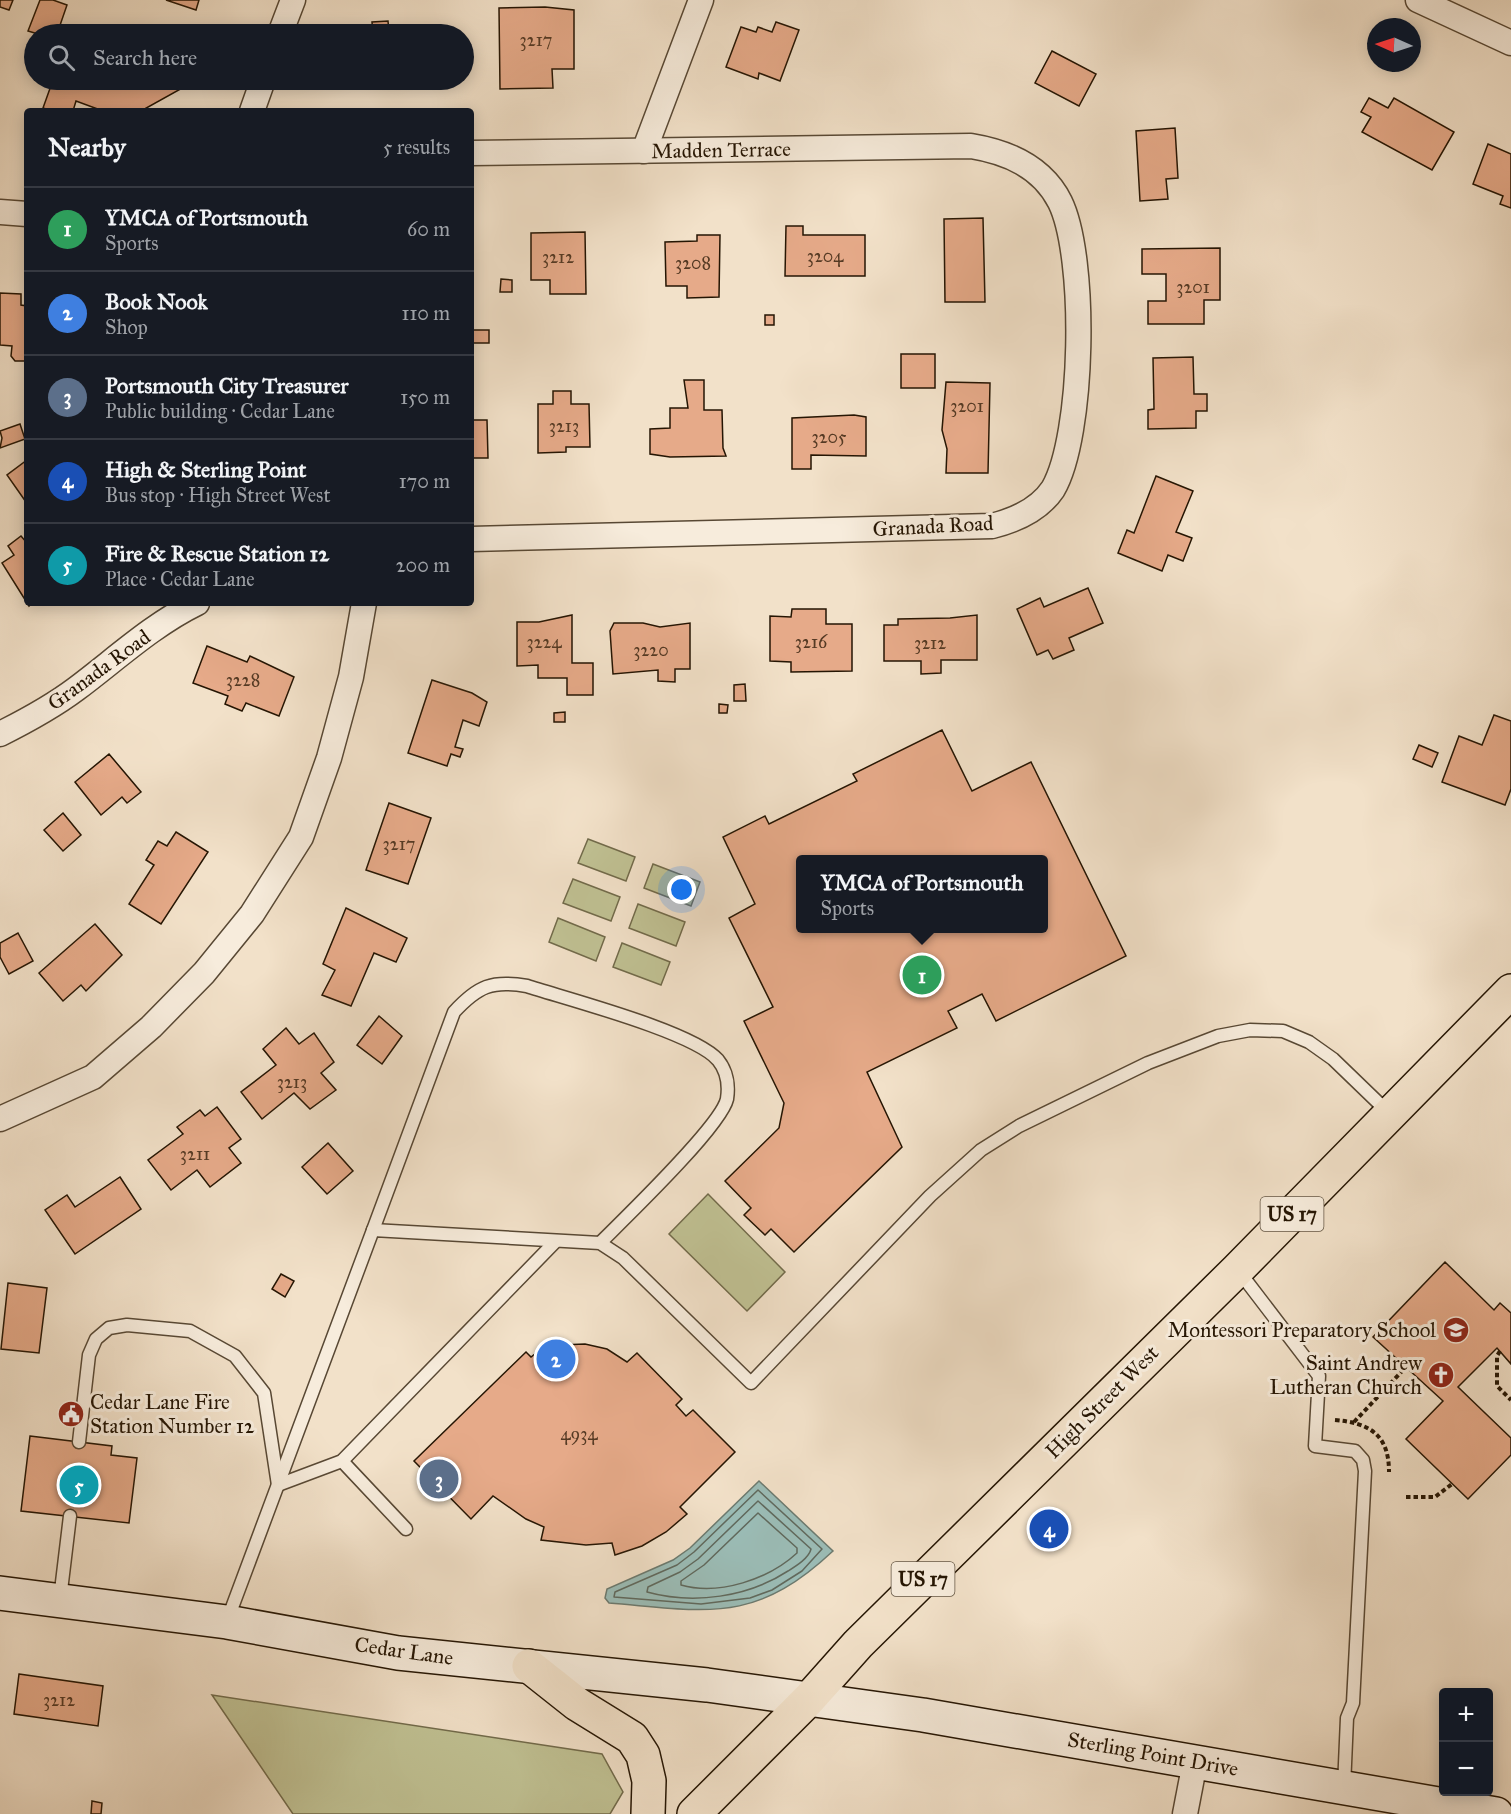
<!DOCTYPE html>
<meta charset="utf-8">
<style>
:root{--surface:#171b24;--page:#20242c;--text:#f1f3f6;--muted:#9ea1a6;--line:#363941;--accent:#8c9099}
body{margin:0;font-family:"IM FELL Great Primer",serif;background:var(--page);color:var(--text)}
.controls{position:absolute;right:18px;bottom:18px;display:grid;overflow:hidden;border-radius:6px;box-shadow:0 3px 15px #0003}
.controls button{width:54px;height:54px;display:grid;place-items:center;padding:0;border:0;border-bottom:2px solid var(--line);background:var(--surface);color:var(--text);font:30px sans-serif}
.compass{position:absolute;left:1367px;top:18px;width:54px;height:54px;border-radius:50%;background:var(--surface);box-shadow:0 3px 15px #0003;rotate:273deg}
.you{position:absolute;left:682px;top:890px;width:21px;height:21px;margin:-15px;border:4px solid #fff;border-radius:50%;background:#1a73e8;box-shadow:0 0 0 9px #1a73e833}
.badge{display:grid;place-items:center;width:39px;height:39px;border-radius:50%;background:var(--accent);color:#fff;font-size:20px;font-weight:700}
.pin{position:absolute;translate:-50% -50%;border:3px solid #fff;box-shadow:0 2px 6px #0006}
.popup{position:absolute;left:796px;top:855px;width:252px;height:78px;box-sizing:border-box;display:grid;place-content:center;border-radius:6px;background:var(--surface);filter:drop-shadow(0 2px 4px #0005);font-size:20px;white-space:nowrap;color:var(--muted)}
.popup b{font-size:22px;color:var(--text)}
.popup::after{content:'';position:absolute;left:50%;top:100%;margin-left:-12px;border:12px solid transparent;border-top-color:var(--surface)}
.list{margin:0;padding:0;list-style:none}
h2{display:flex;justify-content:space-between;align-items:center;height:78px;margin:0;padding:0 24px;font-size:26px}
h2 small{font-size:20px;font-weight:400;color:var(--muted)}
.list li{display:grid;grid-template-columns:39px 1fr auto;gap:18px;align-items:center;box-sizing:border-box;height:84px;padding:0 24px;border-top:2px solid var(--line)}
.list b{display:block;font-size:22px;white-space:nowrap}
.list p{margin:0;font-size:20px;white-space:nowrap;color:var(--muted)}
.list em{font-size:20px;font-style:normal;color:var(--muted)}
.icon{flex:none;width:33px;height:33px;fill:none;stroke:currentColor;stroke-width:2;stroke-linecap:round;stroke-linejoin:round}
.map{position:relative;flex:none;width:1511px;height:1814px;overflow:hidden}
.search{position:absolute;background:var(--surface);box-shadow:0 3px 15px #0003;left:24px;top:24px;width:450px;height:66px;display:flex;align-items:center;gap:15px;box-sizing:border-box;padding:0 21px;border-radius:33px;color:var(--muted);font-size:22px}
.panel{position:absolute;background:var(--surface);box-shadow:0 3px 15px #0003;left:24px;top:108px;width:450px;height:498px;border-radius:6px}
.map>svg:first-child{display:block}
.green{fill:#c0c193;stroke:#726b4b;stroke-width:1.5}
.water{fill:#9bbdb7;stroke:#6c7a6f;stroke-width:1.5}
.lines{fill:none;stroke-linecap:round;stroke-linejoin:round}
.shore{stroke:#60695d;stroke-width:1.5}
.building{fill:#e6aa89;stroke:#251503;stroke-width:1.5;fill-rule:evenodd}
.lane-casing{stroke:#584834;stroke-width:15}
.street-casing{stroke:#584834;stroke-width:27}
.secondary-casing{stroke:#251503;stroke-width:36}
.primary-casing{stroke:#251503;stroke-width:36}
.path{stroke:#251503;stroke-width:4;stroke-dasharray:4.5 3;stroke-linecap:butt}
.lane{stroke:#f7ecdc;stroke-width:12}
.street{stroke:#f7ecdc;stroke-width:24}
.secondary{stroke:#f7ecdc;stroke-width:33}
.primary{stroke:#f2e1c9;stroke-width:33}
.labels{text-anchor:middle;stroke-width:6;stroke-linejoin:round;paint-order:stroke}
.number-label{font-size:18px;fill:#553a24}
.shield{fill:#f7ecdc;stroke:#645644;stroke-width:1.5}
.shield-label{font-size:20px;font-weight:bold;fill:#251503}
.street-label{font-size:21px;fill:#251503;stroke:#f7ecdc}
.poi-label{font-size:21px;fill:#251503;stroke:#f7ecdc;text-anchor:end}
</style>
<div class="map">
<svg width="1511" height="1814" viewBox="0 0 1511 1814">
<rect width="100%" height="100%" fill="#f2e1c9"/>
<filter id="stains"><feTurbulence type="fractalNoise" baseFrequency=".00333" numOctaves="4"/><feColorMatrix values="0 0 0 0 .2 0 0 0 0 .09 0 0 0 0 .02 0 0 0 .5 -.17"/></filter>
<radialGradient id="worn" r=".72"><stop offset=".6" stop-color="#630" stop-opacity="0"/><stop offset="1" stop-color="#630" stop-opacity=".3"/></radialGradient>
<g class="green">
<path d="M 588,839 L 635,857 L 626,881 L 578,863 Z"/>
<path d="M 653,864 L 700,882 L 691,906 L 644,888 Z"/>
<path d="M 573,879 L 620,897 L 611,921 L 563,903 Z"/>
<path d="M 638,904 L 685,922 L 676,946 L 629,928 Z"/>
<path d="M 558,918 L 605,937 L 596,961 L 549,942 Z"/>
<path d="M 622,943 L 670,962 L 661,985 L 613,967 Z"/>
<path d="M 708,1194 L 785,1272 L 747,1311 L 669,1234 Z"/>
<path d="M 212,1695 L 602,1754 L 623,1792 L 610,1814 L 293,1814 Z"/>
</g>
<path class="water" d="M 759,1481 L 833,1551 C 754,1625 708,1611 609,1603 L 605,1598 L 607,1589 L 673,1560 L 690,1548 Z"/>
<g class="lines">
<g class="shore">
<path d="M 758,1490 L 822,1549 L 802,1571 L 772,1590 L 750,1598 L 701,1604 L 614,1597 L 615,1592 L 677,1565 L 694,1552 Z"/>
<path d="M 758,1501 L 811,1549 C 809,1558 796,1566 788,1571 C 748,1597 694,1605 647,1592 L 648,1587 L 680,1572 L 698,1559 Z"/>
<path d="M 758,1513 L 797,1548 L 797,1553 C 769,1579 719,1596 681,1585 L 681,1581 L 704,1565 Z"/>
</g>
</g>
<g class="building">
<path d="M 0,0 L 13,0 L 9,10 L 0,7 Z"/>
<path d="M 40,0 L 53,0 L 67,5 L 57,34 L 38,34 L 28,31 Z"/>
<path d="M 166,0 L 199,0 L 196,10 Z"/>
<path d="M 545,7 L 574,10 L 574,69 L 552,69 L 553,88 L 500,89 L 499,8 Z"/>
<path d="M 388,21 L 389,32 L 445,28 L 445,34 L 367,34 L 373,34 L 372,22 Z"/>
<path d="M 776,22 L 799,30 L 780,81 L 759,73 L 758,79 L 726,67 L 741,27 L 756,32 L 758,27 L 772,32 Z"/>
<path d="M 1052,51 L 1096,74 L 1079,106 L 1035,83 Z"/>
<path d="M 53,80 L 84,80 L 83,83 L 94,86 L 107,80 L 183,80 L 186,86 L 141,111 L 103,111 L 76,101 L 73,111 L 52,111 L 43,108 Z"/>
<path d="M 355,80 L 411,80 L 387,82 Z"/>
<path d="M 1369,98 L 1388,108 L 1394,98 L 1454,132 L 1432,170 L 1362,132 L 1371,117 L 1361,112 Z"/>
<path d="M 1175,128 L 1178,178 L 1166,179 L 1168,199 L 1140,201 L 1136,131 Z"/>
<path d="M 1488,144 L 1511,154 L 1511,208 L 1500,204 L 1503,196 L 1473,184 Z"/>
<path d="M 983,218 L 985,302 L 945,302 L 944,219 Z"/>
<path d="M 786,226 L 803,226 L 803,235 L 865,235 L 865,276 L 785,276 Z"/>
<path d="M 585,232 L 586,294 L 550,294 L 550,280 L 531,280 L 531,233 Z"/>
<path d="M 697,235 L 720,235 L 719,297 L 687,298 L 687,286 L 666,286 L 665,242 L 697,241 Z"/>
<path d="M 1220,248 L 1220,300 L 1204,300 L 1204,324 L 1148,324 L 1148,301 L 1166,301 L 1166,274 L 1142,274 L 1142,249 Z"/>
<path d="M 501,279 L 512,280 L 512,292 L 500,292 Z"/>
<path d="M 0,293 L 21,294 L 21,305 L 27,306 L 27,361 L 15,361 L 11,356 L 12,346 L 0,345 Z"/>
<rect x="765" y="315" width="9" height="10"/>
<rect x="471" y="330" width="18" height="13"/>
<rect x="901" y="354" width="34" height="34"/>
<path d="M 1193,357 L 1194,394 L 1207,394 L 1207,411 L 1196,411 L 1196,428 L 1148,429 L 1148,410 L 1154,409 L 1153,358 Z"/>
<path d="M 684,380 L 704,380 L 704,410 L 722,410 L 723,448 L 726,456 L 670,457 L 650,454 L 650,429 L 670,428 L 670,408 L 688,408 Z"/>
<path d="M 946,382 L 990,383 L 988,473 L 946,473 L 947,449 L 942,430 Z"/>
<path d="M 553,391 L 571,391 L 571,404 L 589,404 L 590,447 L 566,447 L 566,452 L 538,453 L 538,404 L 553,404 Z"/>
<path d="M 854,415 L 866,417 L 866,456 L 811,455 L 811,469 L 792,469 L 792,418 Z"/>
<path d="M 471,420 L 487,420 L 488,458 L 471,458 Z"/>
<path d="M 20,424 L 25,439 L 0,448 L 2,438 L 0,431 Z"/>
<path d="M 27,460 L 27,501 L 26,502 L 7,475 Z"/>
<path d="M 1156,476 L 1193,491 L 1176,532 L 1192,538 L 1183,561 L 1168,555 L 1162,571 L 1118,553 L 1127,530 L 1134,533 Z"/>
<path d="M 21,536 L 27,543 L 27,603 L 32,603 L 29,606 L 2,563 L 14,555 L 8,546 Z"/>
<path d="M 1088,588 L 1103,623 L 1069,638 L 1074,650 L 1053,659 L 1048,650 L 1037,655 L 1017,609 L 1040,598 L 1044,607 Z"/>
<path d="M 792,609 L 826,609 L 826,624 L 852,624 L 852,671 L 791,672 L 791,662 L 770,661 L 770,616 L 791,617 Z"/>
<path d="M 572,615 L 572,663 L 593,663 L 593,695 L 567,695 L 567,678 L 538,678 L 538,665 L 517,666 L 517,622 L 539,622 Z"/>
<path d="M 977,615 L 977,660 L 941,660 L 941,673 L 921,674 L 921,661 L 884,661 L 884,625 L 898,625 L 898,619 L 950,618 Z"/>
<path d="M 614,623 L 643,623 L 660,627 L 690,623 L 690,669 L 675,669 L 675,682 L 658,681 L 658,670 L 613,674 L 610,631 Z"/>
<path d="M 207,646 L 247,662 L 250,656 L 294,677 L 279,716 L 246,703 L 242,711 L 225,704 L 228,696 L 193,683 Z"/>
<path d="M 432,680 L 472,693 L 487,702 L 479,726 L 463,720 L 455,747 L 463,749 L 460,757 L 451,754 L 447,766 L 408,753 Z"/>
<path d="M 745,684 L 746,701 L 734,701 L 734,685 Z"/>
<path d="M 719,704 L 728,705 L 727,713 L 719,713 Z"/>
<path d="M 565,712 L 565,722 L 554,722 L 554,713 Z"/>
<path d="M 1494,715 L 1511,721 L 1511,789 L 1505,805 L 1442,782 L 1459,736 L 1482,745 Z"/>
<path d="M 942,730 L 972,791 L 1031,762 L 1126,956 L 996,1021 L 982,994 L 948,1011 L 957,1028 L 867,1072 L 902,1147 L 794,1252 L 771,1229 L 765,1235 L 744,1215 L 751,1208 L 725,1181 L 779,1128 L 784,1103 L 744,1021 L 773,1007 L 729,918 L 755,904 L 723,837 L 765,816 L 769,824 L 857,781 L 853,774 ZM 800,860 L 1044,860 L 1044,928 L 800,928 Z"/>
<path d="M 1419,745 L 1438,753 L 1432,767 L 1413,759 Z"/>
<path d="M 109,754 L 141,792 L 127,803 L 122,797 L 101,815 L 75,782 Z"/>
<path d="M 389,803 L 431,818 L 408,884 L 366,870 Z"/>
<path d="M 63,813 L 81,835 L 63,851 L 44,830 Z"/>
<path d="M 176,832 L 208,852 L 161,924 L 129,904 L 154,865 L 146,860 L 158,841 L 167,846 Z"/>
<path d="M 346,908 L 407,938 L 396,962 L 374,953 L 351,1006 L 322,995 L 335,970 L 323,964 Z"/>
<path d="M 95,924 L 122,955 L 86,991 L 81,985 L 63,1001 L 39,973 Z"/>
<path d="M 18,933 L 33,961 L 9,974 L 0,957 L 0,943 Z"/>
<path d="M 379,1016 L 402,1036 L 382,1064 L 357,1045 Z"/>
<path d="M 286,1028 L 299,1044 L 314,1033 L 334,1062 L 321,1073 L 336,1090 L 310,1109 L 294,1093 L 262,1119 L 241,1092 L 276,1065 L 263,1049 Z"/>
<path d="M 217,1107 L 241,1139 L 229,1148 L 241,1163 L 210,1187 L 197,1170 L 171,1190 L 148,1160 L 183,1134 L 177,1127 L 200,1110 L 205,1116 Z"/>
<path d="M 328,1143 L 353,1171 L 327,1194 L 302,1167 Z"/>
<path d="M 120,1177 L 141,1209 L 75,1254 L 45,1210 L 67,1195 L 75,1207 Z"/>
<path d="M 1445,1262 L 1494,1310 L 1500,1303 L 1511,1313 L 1511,1364 L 1497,1348 L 1458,1387 L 1511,1438 L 1511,1455 L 1468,1499 L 1406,1439 L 1443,1401 L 1373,1337 Z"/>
<path d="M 281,1274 L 294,1281 L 285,1297 L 272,1289 Z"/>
<path d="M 8,1283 L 47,1288 L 39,1353 L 1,1349 Z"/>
<path d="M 559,1341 L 561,1345 L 585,1344 L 607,1349 L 627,1362 L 637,1353 L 682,1399 L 676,1405 L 686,1416 L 693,1410 L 735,1452 L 680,1507 L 687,1514 L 666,1532 L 642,1546 L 615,1555 L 612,1543 L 586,1545 L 541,1540 L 544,1527 L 526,1519 L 493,1496 L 471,1519 L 414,1461 L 526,1352 L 531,1357 L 544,1347 Z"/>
<path d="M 30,1436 L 112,1446 L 111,1455 L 137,1458 L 129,1523 L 21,1511 Z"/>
<path d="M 19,1674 L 103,1686 L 98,1726 L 14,1714 Z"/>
<path d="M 92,1801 L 102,1803 L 101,1814 L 91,1814 Z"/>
</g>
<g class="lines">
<defs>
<g id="lane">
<path d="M 373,1230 L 454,1012 C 478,986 492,980 527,986 C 567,999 694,1032 718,1060 C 727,1071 729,1086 727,1099 C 721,1126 625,1218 600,1243"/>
<path d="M 1238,1270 L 1319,1376 L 1315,1446 L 1355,1451 L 1363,1460 L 1365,1471 L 1353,1703 L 1347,1718 L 1344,1787"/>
<path d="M 79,1442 L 89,1355 L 96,1339 L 109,1328 L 127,1325 L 190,1331 L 235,1356 L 264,1393 L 278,1485 L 342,1461 L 556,1241"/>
<path d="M 342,1461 L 406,1529"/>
<path d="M 60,1599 L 70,1516"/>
<path d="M 227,1621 L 373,1230 L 600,1243 L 623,1258 L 751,1383 L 930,1196 L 981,1150 L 1019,1126 L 1148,1063 L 1218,1036 L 1250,1030 L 1283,1031 L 1309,1042 L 1333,1059 L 1390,1114"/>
</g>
<g id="street">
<path d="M 1418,0 L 1511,43"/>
<path d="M 280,34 L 293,0"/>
<path d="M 252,111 L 263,80"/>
<path d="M 644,151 L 701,0"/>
<path d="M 471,153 L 971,146 C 1007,152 1042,166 1060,202 C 1087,257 1084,436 1053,489 C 1039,510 1016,520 992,526 L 471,539"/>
<path d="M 0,212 L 27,214"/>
<path d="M 0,734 C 26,721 52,707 76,689 C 115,660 152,625 197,603"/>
<path d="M 0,1119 L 93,1077 L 151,1027 L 204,973 L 252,914 L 301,837 L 329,758 L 351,677 L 364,603"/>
<path d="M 1185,1814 L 1195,1762"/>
</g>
<path id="secondary" d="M 0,1593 L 227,1622 L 398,1653 L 707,1685 L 923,1715 L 1496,1814"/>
<g id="primary">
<path d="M 529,1666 L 577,1704 L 632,1738 L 643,1755 L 649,1781 L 648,1814"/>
<path d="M 694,1814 L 809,1699 L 858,1644 L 1237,1270 L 1511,991"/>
</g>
</defs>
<use href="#lane" class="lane-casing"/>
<use href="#street" class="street-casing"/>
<use href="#secondary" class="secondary-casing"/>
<use href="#primary" class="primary-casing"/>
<g class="path">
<path d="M 1500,1351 L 1497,1356 L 1497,1386 L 1511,1400"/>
<path d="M 1335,1420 C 1370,1423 1389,1435 1389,1472"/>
<path d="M 1354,1422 L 1405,1368"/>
<path d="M 1406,1497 L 1435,1497 L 1452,1484"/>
</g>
<use href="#lane" class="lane"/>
<use href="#street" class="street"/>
<use href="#secondary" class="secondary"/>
<use href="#primary" class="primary"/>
</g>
<defs>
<symbol id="school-disc" viewBox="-11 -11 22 22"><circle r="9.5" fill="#8f2418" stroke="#f7ecdc"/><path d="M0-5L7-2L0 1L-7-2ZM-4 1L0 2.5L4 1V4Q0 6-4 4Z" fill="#fff"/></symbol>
<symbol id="church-disc" viewBox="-11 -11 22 22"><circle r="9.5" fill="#8f2418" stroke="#f7ecdc"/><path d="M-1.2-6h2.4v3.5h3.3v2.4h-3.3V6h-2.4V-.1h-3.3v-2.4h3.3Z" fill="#fff"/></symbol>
<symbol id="civic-disc" viewBox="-11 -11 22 22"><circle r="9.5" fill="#8f2418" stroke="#f7ecdc"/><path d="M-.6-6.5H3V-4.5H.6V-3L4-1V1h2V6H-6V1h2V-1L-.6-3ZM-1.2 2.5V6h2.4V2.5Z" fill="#fff"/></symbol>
</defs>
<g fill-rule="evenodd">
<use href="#school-disc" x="1441" y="1315" width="30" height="30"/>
<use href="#church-disc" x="1426" y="1360" width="30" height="30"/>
<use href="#civic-disc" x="56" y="1399" width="30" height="30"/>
</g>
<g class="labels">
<g class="number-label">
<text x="536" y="46">3217</text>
<text x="825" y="262">3204</text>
<text x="558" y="263">3212</text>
<text x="693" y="269">3208</text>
<text x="1193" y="293">3201</text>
<text x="967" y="412">3201</text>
<text x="564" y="432">3213</text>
<text x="829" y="443">3205</text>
<text x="544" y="648">3224</text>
<text x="811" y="648">3216</text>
<text x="930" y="649">3212</text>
<text x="651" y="656">3220</text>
<text x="243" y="686">3228</text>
<text x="399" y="850">3217</text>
<text x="292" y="1088">3213</text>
<text x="195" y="1160">3211</text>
<text x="579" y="1440">4934</text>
<text x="59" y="1706">3212</text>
</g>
<g class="shield">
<rect x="1260.5" y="1197" width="63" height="34" rx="4.5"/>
<rect x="891.5" y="1562" width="63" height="34" rx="4.5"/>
</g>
<g class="shield-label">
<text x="1292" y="1221">US 17</text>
<text x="923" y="1586">US 17</text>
</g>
<g class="street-label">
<text transform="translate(721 150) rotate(-1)" y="7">Madden Terrace</text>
<text transform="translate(933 526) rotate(-3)" y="7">Granada Road</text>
<text transform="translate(99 670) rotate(-36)" y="7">Granada Road</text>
<text transform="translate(1102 1402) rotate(-45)" y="7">High Street West</text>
<text transform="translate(404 1651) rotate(8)" y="7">Cedar Lane</text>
<text transform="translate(1153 1754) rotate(10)" y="7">Sterling Point Drive</text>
</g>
<g class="poi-label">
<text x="1436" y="1337">Montessori Preparatory School</text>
<text x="1422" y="1370">Saint Andrew<tspan x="1422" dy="24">Lutheran Church</tspan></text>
<text x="90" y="1409" text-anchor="start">Cedar Lane Fire<tspan x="90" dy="24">Station Number 12</tspan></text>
</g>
</g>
<rect width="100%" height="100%" filter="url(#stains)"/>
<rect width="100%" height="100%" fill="url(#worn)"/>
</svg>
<div class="controls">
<button>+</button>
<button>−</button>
</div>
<svg class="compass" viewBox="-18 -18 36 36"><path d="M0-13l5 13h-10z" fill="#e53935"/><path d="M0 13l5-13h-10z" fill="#9ea1a6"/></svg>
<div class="you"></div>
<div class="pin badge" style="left:922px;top:975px;background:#2e9e5b">1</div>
<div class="popup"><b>YMCA of Portsmouth</b>Sports</div>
<div class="pin badge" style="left:556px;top:1359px;background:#3f7fe0">2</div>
<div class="pin badge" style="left:439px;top:1479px;background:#5c6f8a">3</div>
<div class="pin badge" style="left:1049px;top:1529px;background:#1a4fb4">4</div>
<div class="pin badge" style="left:79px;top:1485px;background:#0f9aa8">5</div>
<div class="search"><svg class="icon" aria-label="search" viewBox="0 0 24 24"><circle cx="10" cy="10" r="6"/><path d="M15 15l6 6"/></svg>Search here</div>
<section class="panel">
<h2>Nearby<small>5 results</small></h2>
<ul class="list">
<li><span class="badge" style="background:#2e9e5b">1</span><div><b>YMCA of Portsmouth</b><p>Sports</p></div><em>60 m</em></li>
<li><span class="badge" style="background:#3f7fe0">2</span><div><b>Book Nook</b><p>Shop</p></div><em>110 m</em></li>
<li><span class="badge" style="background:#5c6f8a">3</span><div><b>Portsmouth City Treasurer</b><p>Public building · Cedar Lane</p></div><em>150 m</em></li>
<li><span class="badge" style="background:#1a4fb4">4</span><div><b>High &amp; Sterling Point</b><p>Bus stop · High Street West</p></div><em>170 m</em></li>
<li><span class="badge" style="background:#0f9aa8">5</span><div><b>Fire &amp; Rescue Station 12</b><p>Place · Cedar Lane</p></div><em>200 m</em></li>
</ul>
</section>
</div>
